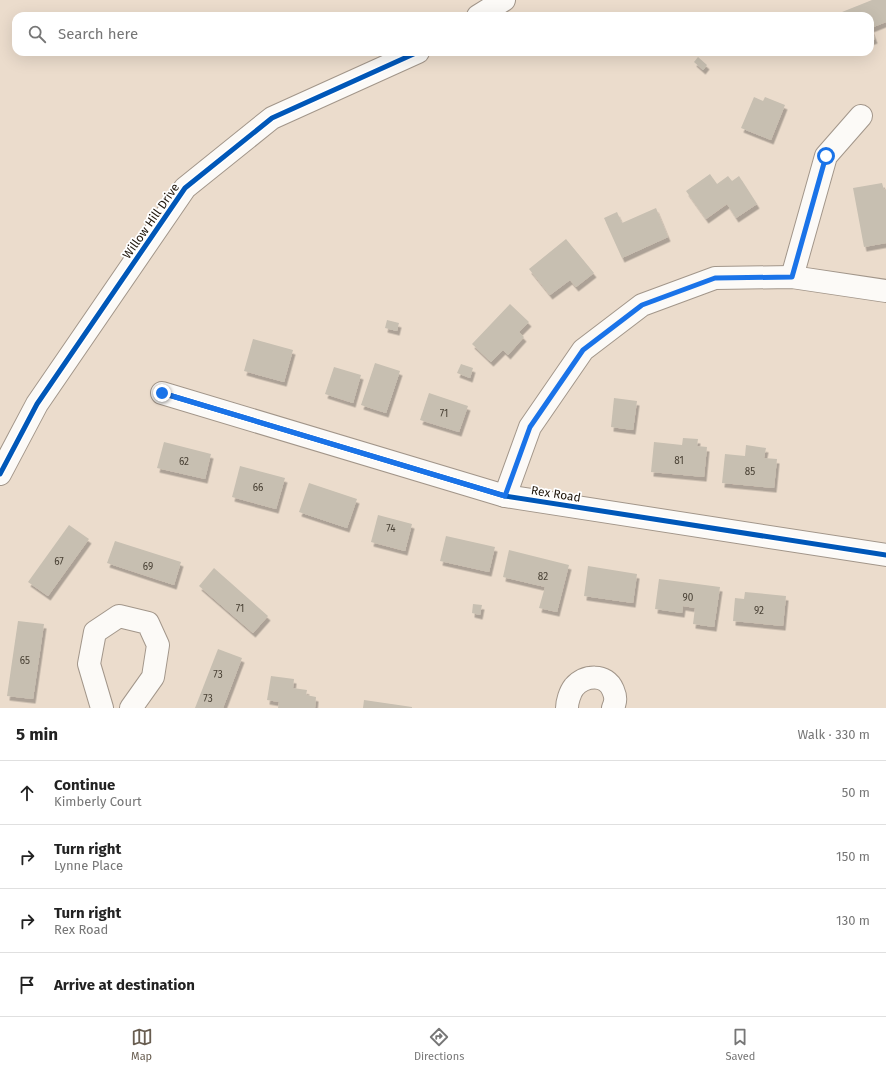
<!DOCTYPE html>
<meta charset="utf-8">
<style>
:root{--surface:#fff;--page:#f6f6f6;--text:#222;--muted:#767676;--line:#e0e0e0;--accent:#685d50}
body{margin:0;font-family:"Fira Sans",sans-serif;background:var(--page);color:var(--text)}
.stop{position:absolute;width:12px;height:12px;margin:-9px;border:3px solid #1a73e8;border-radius:50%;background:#fff}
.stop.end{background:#1a73e8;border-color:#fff;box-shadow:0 1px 4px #0008}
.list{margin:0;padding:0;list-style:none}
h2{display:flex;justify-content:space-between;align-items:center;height:52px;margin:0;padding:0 16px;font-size:17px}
h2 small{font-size:13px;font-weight:400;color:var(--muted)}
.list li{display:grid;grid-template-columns:26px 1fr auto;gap:12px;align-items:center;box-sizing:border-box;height:64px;padding:0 16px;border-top:1px solid var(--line)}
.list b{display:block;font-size:15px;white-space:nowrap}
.list p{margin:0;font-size:13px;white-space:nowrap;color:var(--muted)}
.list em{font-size:13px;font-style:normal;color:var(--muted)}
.icon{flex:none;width:22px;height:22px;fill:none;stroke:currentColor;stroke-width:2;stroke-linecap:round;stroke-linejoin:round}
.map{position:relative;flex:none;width:886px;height:708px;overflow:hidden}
.search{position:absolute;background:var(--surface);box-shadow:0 4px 16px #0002;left:12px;right:12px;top:12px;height:44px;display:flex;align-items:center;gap:10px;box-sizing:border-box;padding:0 14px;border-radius:12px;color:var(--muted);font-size:15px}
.sheet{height:308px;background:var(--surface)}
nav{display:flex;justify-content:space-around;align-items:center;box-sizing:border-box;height:56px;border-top:1px solid var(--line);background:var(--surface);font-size:11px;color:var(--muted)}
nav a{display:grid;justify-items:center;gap:2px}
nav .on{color:var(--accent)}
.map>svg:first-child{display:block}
.building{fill:#c7bfb1;filter:url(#shadow)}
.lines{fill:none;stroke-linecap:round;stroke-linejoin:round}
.minor-casing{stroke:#a2968a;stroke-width:24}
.minor{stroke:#fcfaf7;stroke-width:22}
.cycleway-casing{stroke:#fff;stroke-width:8}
.cycleway{stroke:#0057b8;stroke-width:5}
.route{stroke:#1a73e8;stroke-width:5}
.labels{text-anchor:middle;stroke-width:3.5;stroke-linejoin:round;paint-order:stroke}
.number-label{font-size:10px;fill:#4a4236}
.street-label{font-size:12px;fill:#21180d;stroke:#fff}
</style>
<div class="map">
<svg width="886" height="708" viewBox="0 0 886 708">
<defs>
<filter id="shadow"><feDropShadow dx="2.5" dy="4.5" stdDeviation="0" flood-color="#0004"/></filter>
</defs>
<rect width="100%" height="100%" fill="#ebdccc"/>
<g class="building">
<path d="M 872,0 L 886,0 L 886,22 L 871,28 L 875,39 L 870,41 L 870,16 L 832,16 Z"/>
<path d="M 698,57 L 707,65 L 703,70 L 694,62 Z"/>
<path d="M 754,97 L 763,101 L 765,97 L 785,105 L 771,140 L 741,128 Z"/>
<path d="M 710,174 L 717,184 L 728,176 L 732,181 L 739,176 L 757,204 L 736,218 L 727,204 L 706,219 L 686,191 Z"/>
<path d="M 882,183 L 884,190 L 886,189 L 886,243 L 864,247 L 853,188 Z"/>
<path d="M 656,208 L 668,237 L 622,258 L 604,218 L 617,212 L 622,223 Z"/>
<path d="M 566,239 L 594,273 L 576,287 L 570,280 L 550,295 L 529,269 Z"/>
<path d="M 510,304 L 529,322 L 519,332 L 524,337 L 508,355 L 503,350 L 491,362 L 472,344 Z"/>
<path d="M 387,320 L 399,323 L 397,331 L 385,328 Z"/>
<path d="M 253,339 L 293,350 L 284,382 L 244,371 Z"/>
<path d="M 375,363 L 400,371 L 386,413 L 361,405 Z"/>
<path d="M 461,364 L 473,368 L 470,378 L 457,373 Z"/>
<path d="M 334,367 L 361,375 L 353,403 L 325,394 Z"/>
<path d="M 429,393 L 468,406 L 459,432 L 420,420 Z"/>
<path d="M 614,398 L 637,401 L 633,430 L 611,427 Z"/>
<path d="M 683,438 L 698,439 L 697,446 L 707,447 L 704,477 L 651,472 L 654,442 L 682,445 Z"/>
<path d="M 164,442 L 211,454 L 205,479 L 157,468 Z"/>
<path d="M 746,445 L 766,448 L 764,458 L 777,459 L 774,488 L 722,483 L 725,454 L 745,456 Z"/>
<path d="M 240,466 L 285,478 L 276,509 L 232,497 Z"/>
<path d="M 309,483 L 357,499 L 347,528 L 299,512 Z"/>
<path d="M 378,515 L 412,524 L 405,551 L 371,542 Z"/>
<path d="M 69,525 L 89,539 L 48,596 L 28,582 Z"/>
<path d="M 446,536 L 495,547 L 489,572 L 440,561 Z"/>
<path d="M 115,541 L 181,562 L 174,585 L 107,563 Z"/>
<path d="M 509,550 L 569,565 L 557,612 L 539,608 L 545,587 L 503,577 Z"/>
<path d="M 588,566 L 637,574 L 633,603 L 584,596 Z"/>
<path d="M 214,568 L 268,616 L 253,633 L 199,586 Z"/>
<path d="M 659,579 L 720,587 L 714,627 L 693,624 L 695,608 L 683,606 L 682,613 L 655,609 Z"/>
<path d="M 745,592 L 786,596 L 783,626 L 733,621 L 735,598 L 744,599 Z"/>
<path d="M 473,604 L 482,605 L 480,615 L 472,613 Z"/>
<path d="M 18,621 L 44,624 L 33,699 L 7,696 Z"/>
<path d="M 218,649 L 242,658 L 223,708 L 195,708 Z"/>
<path d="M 271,676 L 294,679 L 293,688 L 307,690 L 306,695 L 316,697 L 315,708 L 278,708 L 279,702 L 267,700 Z"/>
<path d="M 364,700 L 412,707 L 412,708 L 363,708 Z"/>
</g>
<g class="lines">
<defs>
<g id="minor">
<path d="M 478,16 L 504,0"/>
<path d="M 792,277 L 826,156 L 861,116"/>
<path d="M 162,393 L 505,496 L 886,555"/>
<path d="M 0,474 L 37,404 L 185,188 L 272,118 L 418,52"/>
<path d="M 505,496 L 530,427 L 583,350 L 642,305 L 715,278 L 792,277 L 886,291"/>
<path d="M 102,708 L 89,664 L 95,632 L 119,616 L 148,623 L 158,645 L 153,677 L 131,708"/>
<path d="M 567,708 C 567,702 570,692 574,687 C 585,675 606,673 613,690 C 616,697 616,701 613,708"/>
</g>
</defs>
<use href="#minor" class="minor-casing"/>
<use href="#minor" class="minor"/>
<defs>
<g id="cycleway">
<path d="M 162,393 L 505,496 L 886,555"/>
<path d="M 0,474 L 37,404 L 185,188 L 272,118 L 418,52"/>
</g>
</defs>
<use href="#cycleway" class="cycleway-casing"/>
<use href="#cycleway" class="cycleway"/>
</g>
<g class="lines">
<path class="route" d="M 162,393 L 505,496 L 530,427 L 583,350 L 642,305 L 715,278 L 792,277 L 826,156"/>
</g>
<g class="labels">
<g class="number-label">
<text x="444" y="417">71</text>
<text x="679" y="464">81</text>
<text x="184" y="465">62</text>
<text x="750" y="475">85</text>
<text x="258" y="491">66</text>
<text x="391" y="532">74</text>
<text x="59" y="565">67</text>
<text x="148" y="570">69</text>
<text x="543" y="580">82</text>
<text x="688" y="601">90</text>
<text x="240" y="612">71</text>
<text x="759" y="614">92</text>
<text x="25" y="664">65</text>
<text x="218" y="678">73</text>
<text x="208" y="702">73</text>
</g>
<g class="street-label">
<text transform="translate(151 221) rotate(-55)" y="4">Willow Hill Drive</text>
<text transform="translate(556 494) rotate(9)" y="4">Rex Road</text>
</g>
</g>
</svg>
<div class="stop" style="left:826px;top:156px"></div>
<div class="stop end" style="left:162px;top:393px"></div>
<div class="search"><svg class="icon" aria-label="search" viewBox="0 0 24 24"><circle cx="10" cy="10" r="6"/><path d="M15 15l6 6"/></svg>Search here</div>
</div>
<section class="sheet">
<h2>5 min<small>Walk · 330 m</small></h2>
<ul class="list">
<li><svg class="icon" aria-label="ahead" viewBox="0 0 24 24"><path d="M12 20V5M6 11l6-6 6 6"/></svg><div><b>Continue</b><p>Kimberly Court</p></div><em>50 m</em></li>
<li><svg class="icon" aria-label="right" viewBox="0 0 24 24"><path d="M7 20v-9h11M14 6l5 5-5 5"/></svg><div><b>Turn right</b><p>Lynne Place</p></div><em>150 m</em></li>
<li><svg class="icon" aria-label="right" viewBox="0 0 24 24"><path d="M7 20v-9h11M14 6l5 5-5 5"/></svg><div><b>Turn right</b><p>Rex Road</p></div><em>130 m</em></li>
<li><svg class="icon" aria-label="arrive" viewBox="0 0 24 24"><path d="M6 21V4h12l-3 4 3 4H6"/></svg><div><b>Arrive at destination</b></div></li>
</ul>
</section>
<nav>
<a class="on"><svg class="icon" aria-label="map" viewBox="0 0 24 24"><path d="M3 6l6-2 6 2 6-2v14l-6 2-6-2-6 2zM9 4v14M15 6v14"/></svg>Map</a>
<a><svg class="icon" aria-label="directions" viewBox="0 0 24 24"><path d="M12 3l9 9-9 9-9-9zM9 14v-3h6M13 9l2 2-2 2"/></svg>Directions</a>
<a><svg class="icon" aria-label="saved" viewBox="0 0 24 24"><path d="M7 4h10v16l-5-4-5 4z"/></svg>Saved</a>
</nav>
